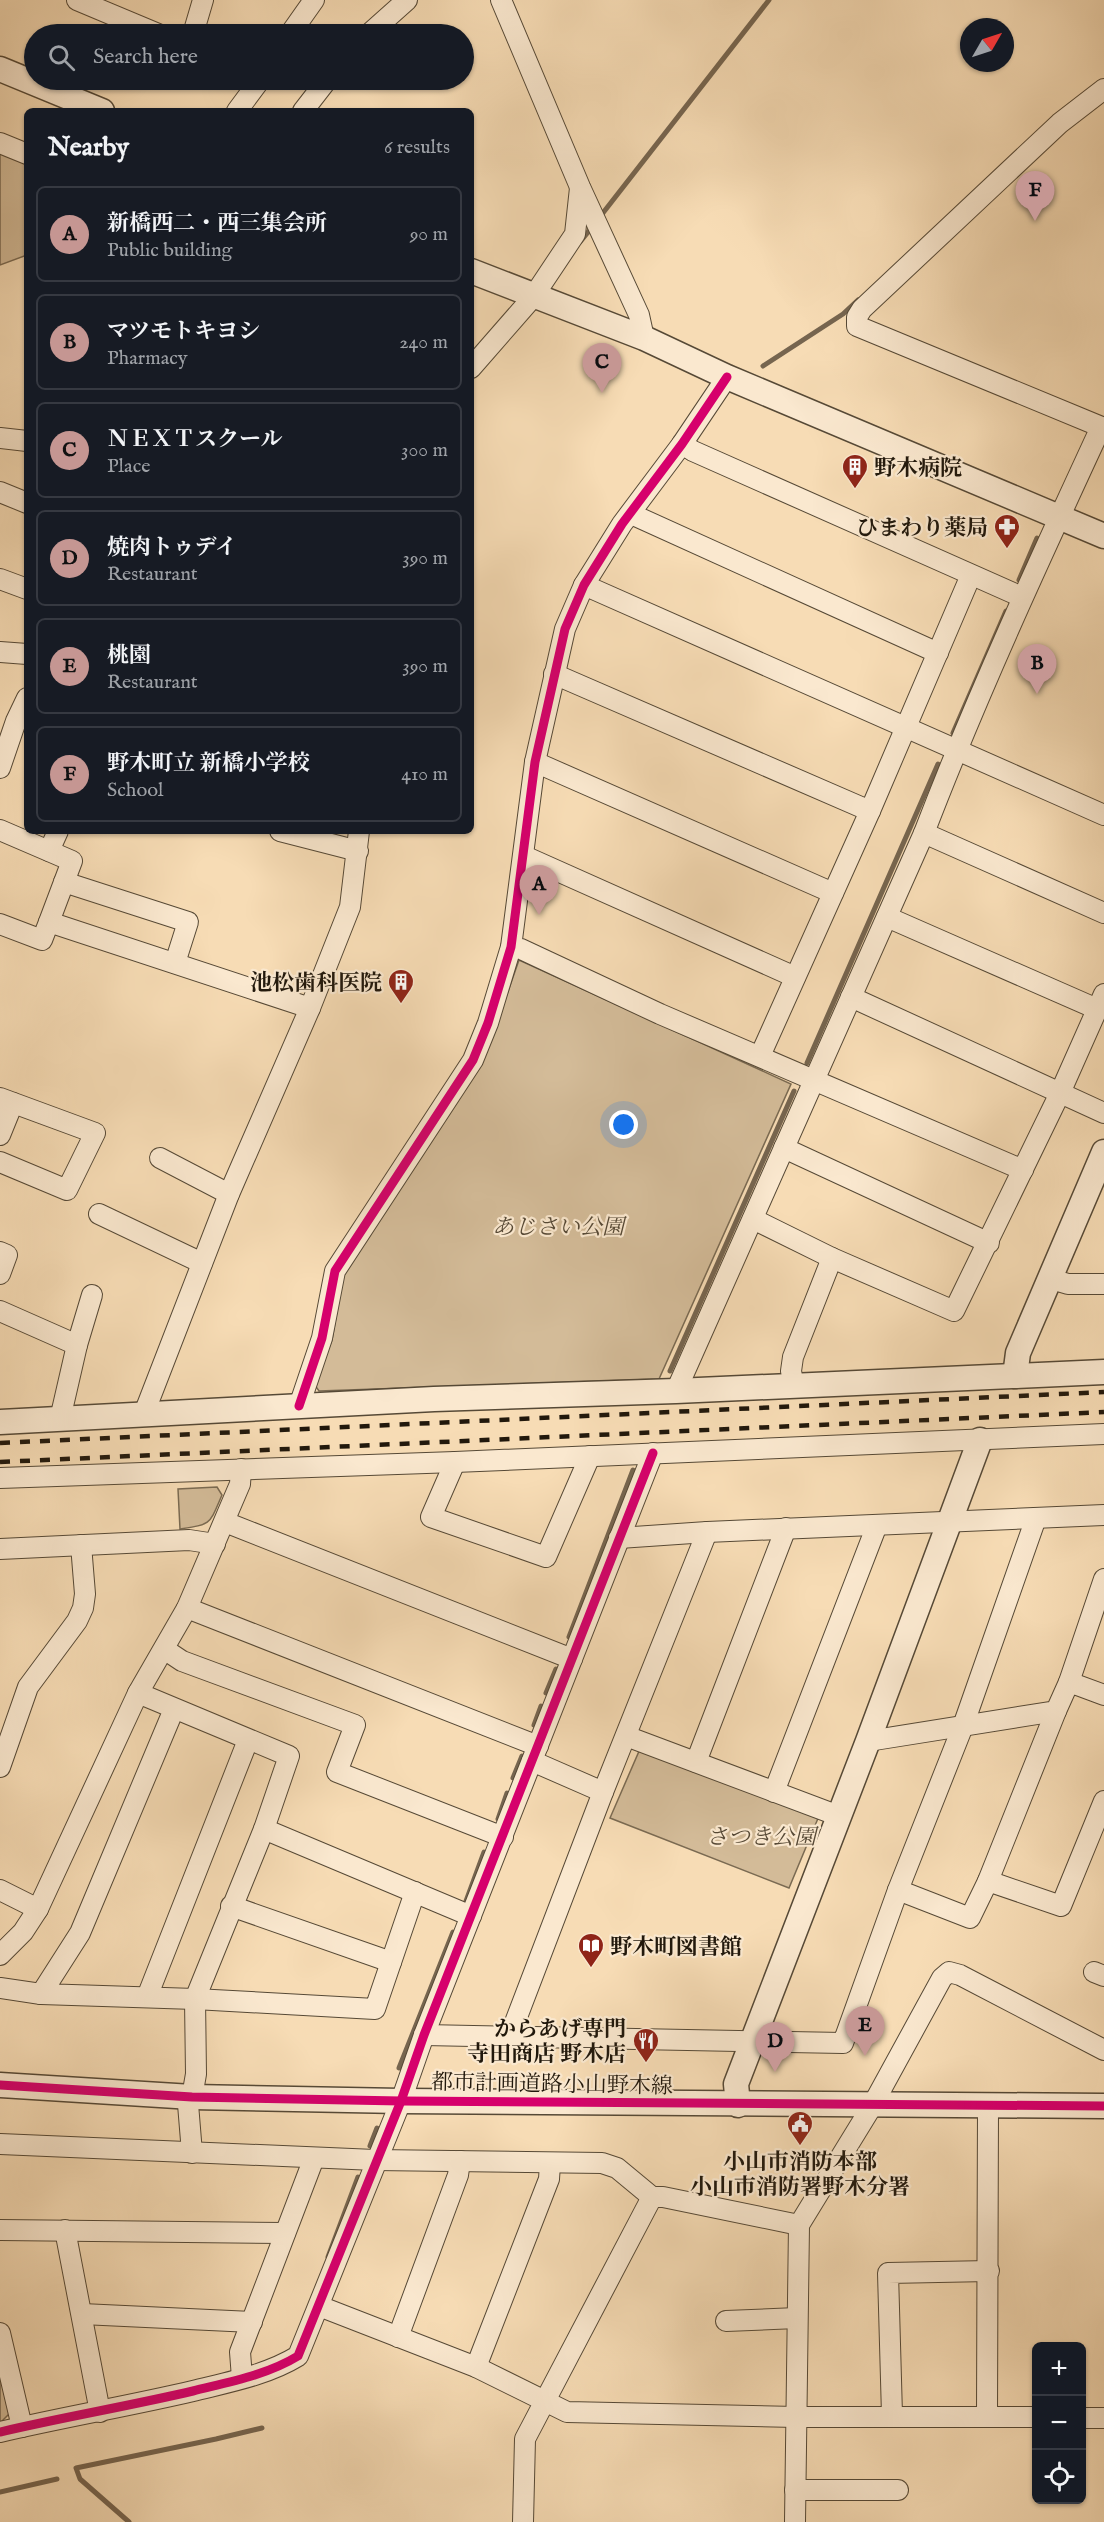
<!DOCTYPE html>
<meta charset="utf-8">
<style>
:root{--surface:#171b24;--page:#242831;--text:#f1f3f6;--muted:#9ea1a6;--line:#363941;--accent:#c59692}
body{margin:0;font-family:"IM FELL English","Noto Serif JP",serif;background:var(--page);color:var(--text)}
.controls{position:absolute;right:18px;bottom:18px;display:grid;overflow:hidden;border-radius:9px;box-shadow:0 2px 4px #0004}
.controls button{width:54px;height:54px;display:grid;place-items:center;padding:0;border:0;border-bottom:2px solid var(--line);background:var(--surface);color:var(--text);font:30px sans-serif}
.compass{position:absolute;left:960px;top:18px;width:54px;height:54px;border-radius:50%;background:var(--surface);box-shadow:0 2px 4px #0004;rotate:51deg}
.you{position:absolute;left:624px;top:1125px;width:21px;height:21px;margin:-15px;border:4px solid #fff;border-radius:50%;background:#1a73e8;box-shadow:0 0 0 9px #1a73e833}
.badge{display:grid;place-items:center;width:39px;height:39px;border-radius:50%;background:var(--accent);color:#111;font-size:20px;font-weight:700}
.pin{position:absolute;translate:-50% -50px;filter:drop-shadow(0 2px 3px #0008)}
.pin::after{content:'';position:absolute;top:32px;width:21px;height:18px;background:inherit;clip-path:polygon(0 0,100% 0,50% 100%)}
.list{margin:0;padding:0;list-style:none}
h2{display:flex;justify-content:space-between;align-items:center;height:78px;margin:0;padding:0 24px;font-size:26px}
h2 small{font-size:20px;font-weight:400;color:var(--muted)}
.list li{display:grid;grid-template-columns:39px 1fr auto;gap:18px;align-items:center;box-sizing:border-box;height:96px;margin:0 12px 12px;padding:0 12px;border:2px solid var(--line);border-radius:9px}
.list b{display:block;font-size:22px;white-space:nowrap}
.list p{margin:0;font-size:20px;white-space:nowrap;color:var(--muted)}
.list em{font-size:20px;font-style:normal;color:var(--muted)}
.icon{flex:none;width:33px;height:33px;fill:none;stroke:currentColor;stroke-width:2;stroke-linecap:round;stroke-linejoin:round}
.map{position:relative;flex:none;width:1104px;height:2522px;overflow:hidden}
.search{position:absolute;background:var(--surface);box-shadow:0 2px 4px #0004;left:24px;top:24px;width:450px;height:66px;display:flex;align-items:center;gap:15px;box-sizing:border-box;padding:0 21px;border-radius:33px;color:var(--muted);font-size:22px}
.panel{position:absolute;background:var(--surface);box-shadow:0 2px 4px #0004;left:24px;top:108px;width:450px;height:726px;border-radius:9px}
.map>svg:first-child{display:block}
.green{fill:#d3bb98;stroke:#7a6a52;stroke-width:1.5}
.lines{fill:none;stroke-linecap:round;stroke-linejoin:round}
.stream{stroke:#76654f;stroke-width:5}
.minor-casing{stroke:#564936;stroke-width:22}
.tertiary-casing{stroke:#564936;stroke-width:27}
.minor{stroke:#fae8cf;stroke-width:20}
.tertiary{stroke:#fae8cf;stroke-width:24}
.rail{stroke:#21180c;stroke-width:4.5;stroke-dasharray:10 10;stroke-linecap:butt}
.cycleway-casing{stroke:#fae8cf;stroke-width:13}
.cycleway{stroke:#d6006c;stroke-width:9}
.labels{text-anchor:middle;stroke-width:4.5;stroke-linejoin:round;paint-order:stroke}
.poi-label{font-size:22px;font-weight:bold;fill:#21180c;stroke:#fae8cf;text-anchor:end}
.park-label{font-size:22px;font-style:italic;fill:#564936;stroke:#fae8cf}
.street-label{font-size:22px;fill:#21180c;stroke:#fae8cf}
</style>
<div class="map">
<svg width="1104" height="2522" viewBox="0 0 1104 2522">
<rect width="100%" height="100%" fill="#f7dcb5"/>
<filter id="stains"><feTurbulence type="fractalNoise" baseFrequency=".00333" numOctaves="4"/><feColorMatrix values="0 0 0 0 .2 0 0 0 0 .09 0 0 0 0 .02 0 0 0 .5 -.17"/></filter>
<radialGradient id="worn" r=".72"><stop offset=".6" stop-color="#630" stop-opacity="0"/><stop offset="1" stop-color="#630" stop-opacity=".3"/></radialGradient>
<g class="green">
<path d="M 0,151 L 27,162 L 27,255 L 0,265 Z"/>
<path d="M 519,960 L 791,1084 L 659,1379 L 319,1391 L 314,1384 L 332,1340 L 343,1276 L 490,1043 Z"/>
<path d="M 217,1487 L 222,1495 C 209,1525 212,1524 180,1529 L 178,1489 Z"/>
<path d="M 640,1749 L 819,1816 L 789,1888 L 610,1818 Z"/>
<path d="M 0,2362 L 10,2413 L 0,2423 Z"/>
</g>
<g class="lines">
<g class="stream">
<path d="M 599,218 L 769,0"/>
<path d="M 580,242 L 593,226"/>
<path d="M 763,366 L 843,314 L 858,300"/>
<path d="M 1019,580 L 1037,538"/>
<path d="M 953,733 L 1006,611"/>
<path d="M 807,1063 L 938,764"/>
<path d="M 670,1371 L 794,1091"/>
<path d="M 569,1637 L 633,1470"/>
<path d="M 546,1693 L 556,1669"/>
<path d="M 534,1725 L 541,1706"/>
<path d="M 513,1778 L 522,1756"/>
<path d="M 498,1819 L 507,1793"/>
<path d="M 466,1901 L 484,1852"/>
<path d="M 399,2068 L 453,1932"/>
<path d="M 370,2146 L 377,2128"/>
<path d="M 328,2257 L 358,2177"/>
<path d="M 0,2492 L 57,2479"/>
<path d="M 129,2522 L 80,2479 L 76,2468 L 216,2439 L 262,2428"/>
</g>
<defs>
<g id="minor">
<path d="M 77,0 L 158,34"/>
<path d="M 501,0 L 580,187 L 639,315 L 644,338"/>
<path d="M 193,34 L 203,0"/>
<path d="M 290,34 L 314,0"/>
<path d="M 369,34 L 407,0"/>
<path d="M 1104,89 L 1060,123 L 862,309 L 857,317 L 857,326 L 1104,428"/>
<path d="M 237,111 L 260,80"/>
<path d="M 303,111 L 327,80"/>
<path d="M 0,143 L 27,154"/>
<path d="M 471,368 L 533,297 L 575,234 L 580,188"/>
<path d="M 0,438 L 27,441"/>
<path d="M 682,444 L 693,451 L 1022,597"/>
<path d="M 0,492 L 27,503"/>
<path d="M 631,514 L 938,653"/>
<path d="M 0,579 L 27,589"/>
<path d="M 584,585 L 1104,815"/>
<path d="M 0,652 L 27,654"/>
<path d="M 554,674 L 870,811"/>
<path d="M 535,762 L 833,893"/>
<path d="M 0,768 L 16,721 L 27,698"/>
<path d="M 0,830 L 72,861 L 49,922 L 310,1008"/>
<path d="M 280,831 L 358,851"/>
<path d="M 924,833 L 1104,913"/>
<path d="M 49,851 L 58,831"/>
<path d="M 524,856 L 795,977"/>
<path d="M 64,882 L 188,922 L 175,963"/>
<path d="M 887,917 L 1097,1009"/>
<path d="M 0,924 L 42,940 L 49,922"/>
<path d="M 511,947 L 521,949 L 660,1014 L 1023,1170"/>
<path d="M 851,997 L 1104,1113"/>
<path d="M 760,1056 L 870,811 L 971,575"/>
<path d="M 0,1098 L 95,1133 L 67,1190 L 0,1162"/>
<path d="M 0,1135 L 13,1103"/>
<path d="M 784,1148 L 989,1243"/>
<path d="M 160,1158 L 229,1194"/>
<path d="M 99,1214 L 202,1263"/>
<path d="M 753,1219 L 832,1258 L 954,1311 L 1060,1093 L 1104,994"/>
<path d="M 0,1252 L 7,1255 L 0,1274"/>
<path d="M 1051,1279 L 1068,1284 L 1104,1284"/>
<path d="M 0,1311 L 77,1345"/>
<path d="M 794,1387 L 791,1371 L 793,1357 L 832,1258"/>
<path d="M 676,1391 L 924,833 C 977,695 1039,561 1101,427"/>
<path d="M 299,1406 L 322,1338 L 335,1271 L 473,1060 L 488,1023 L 511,947 L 535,762 L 565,629 L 584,585 L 622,524 L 682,444 L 727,377"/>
<path d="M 143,1416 L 229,1194 L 310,1008 L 350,907 L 359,831"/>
<path d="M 60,1419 L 77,1345 L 92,1295"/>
<path d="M 455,1462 L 431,1517 L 546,1557 L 590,1456"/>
<path d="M 0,1478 L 455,1462 L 1104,1434"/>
<path d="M 225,1522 L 572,1659"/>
<path d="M 619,1538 L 707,1532 L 1104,1515"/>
<path d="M 0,1549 L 189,1540 L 215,1544"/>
<path d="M 187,1608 L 538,1746"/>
<path d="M 164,1649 L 182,1661 L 355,1725 L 337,1772 L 503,1837"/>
<path d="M 1069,1682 L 1104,1579"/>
<path d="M 138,1693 L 289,1756 L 264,1829 L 195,1999 L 196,2074 L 192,2097 L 188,2104 L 192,2153"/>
<path d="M 174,1709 L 80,1933 L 41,1994 L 195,1999 L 375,2009 L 415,1892"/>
<path d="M 626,1736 L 839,1816"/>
<path d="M 868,1741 L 1056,1711 L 1069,1682 L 1104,1695"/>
<path d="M 532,1761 L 603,1792"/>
<path d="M 696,1762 L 786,1528"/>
<path d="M 0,1767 L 28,1687 L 77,1621 L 83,1608 L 85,1594 L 81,1545"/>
<path d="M 774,1792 L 877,1525"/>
<path d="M 264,1829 L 471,1916"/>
<path d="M 988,1881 L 1061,1906 L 1104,1801"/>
<path d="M 0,1890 L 38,1909"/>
<path d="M 898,1890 L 970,1918 L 988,1881 L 1056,1711"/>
<path d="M 231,1906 L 391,1962"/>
<path d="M 0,1955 L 23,1932 L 38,1909 L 138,1693 L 187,1608 L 240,1484 L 241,1469"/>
<path d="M 1094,1972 L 1104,1976"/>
<path d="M 0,1988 L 41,1994"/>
<path d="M 147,1997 L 248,1740"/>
<path d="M 424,2035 L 843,2043 L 898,1890 L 963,1726 L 1036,1518"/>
<path d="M 509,2038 L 603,1792 L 707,1532"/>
<path d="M 0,2144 L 375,2160 L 602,2163 L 617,2168 L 652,2197 L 663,2197 L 799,2225"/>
<path d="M 0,2230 L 285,2233"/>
<path d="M 65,2230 L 100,2412"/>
<path d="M 319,2306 L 476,2367 L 567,2412 L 796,2417 L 1036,2417"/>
<path d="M 82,2314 L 252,2322"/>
<path d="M 726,2321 L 797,2318"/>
<path d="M 0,2333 L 22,2427"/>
<path d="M 398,2337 L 458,2175 L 460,2161"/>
<path d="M 476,2367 L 549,2179 L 550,2164"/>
<path d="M 242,2378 L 240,2352 L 314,2158"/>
<path d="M 892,2415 L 888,2273 L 989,2271"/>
<path d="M 987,2416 L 988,2107"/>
<path d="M 1082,2418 L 1104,2418"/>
<path d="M 0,2432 C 64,2417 129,2406 193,2391 C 229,2382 267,2375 298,2356 L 401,2101 L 424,2035 L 653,1453"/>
<path d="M 795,2490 L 898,2490"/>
<path d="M 523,2522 L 525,2439 L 652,2197"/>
<path d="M 795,2522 L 799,2225 L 872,2106 L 942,1978 L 949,1972 L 960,1975 L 1104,2050"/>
</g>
<g id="tertiary">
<path d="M 0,69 L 102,111"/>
<path d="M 471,271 L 644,338 L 727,377 L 1104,536"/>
<path d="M 1015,1376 L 1018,1353 L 1104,1152"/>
<path d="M 0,1422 L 434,1399 L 676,1391 L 1104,1372"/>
<path d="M 0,2085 L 192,2097 L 401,2101 L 1104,2106"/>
<path d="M 738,2105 L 736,2084 L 868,1741 L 980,1440"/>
</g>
</defs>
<use href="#minor" class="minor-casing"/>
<use href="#tertiary" class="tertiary-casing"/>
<use href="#minor" class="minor"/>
<use href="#tertiary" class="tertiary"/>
<g class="rail">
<path d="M 0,1443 L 1104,1392"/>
<path d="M 0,1462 L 1104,1412"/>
</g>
<defs>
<g id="cycleway">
<path d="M 299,1406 L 322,1338 L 335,1271 L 473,1060 L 488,1023 L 511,947 L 535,762 L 565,629 L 584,585 L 622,524 L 682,444 L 727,377"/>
<path d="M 0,2085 L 192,2097 L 401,2101 L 1104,2106"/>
<path d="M 0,2432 C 64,2417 129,2406 193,2391 C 229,2382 267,2375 298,2356 L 401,2101 L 424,2035 L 653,1453"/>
</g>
</defs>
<use href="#cycleway" class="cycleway-casing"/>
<use href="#cycleway" class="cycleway"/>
</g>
<defs>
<symbol id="building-pin" viewBox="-11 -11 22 30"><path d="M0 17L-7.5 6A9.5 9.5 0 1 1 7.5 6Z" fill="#8f2418" stroke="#fae8cf"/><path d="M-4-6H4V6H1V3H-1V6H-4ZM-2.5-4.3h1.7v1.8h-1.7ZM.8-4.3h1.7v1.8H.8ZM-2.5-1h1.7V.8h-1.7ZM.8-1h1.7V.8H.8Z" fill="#fff"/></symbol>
<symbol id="pharmacy-pin" viewBox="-11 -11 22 30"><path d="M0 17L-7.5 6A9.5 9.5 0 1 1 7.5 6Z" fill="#8f2418" stroke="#fae8cf"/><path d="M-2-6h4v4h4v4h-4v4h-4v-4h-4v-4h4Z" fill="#fff"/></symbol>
<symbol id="library-pin" viewBox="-11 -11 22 30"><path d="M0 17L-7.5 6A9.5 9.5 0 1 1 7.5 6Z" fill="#8f2418" stroke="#fae8cf"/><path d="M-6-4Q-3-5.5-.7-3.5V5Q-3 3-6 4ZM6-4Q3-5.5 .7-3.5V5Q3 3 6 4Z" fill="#fff"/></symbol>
<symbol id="restaurant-pin" viewBox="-11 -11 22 30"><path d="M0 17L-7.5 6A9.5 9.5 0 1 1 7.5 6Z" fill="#8f2418" stroke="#fae8cf"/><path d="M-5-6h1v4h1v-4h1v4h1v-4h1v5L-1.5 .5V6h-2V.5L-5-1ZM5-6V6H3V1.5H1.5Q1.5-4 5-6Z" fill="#fff"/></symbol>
<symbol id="civic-pin" viewBox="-11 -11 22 30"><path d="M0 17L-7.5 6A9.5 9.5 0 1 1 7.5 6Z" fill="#8f2418" stroke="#fae8cf"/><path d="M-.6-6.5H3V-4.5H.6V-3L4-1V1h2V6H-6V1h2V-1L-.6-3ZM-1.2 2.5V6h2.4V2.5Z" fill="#fff"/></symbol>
</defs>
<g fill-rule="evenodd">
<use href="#building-pin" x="840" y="452" width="30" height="40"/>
<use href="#pharmacy-pin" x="992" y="512" width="30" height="40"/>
<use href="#building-pin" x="386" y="967" width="30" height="40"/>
<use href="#library-pin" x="576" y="1931" width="30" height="40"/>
<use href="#restaurant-pin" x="631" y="2026" width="30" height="40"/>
<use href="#civic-pin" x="785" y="2109" width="30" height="40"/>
</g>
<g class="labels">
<g class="poi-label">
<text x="874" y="475" text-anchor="start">野木病院</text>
<text x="988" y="535">ひまわり薬局</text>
<text x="382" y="990">池松歯科医院</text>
<text x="610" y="1954" text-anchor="start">野木町図書館</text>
<text x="626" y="2036">からあげ専門<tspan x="626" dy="25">寺田商店 野木店</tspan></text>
<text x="800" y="2169" text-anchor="middle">小山市消防本部<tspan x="800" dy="25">小山市消防署野木分署</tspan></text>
</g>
<g class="park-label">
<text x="558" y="1234">あじさい公園</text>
<text x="761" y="1844">さつき公園</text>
</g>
<g class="street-label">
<text transform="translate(552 2083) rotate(1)" y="8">都市計画道路小山野木線</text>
</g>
</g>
<rect width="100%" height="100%" filter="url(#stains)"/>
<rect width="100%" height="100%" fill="url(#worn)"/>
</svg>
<div class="controls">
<button>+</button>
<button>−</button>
<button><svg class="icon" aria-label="locate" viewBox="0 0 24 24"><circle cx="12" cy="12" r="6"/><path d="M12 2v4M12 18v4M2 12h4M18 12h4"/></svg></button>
</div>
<svg class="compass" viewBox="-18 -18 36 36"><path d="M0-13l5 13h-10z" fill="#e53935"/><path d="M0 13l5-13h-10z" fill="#9ea1a6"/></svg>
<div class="you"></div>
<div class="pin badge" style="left:539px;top:915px">A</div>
<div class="pin badge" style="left:1037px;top:694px">B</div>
<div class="pin badge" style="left:602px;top:393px">C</div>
<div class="pin badge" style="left:775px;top:2072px">D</div>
<div class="pin badge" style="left:865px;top:2056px">E</div>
<div class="pin badge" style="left:1035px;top:221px">F</div>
<div class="search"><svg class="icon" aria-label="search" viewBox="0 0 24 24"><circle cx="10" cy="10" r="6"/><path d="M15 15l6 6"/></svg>Search here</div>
<section class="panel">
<h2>Nearby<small>6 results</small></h2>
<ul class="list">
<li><span class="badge">A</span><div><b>新橋西二・西三集会所</b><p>Public building</p></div><em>90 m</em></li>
<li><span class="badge">B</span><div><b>マツモトキヨシ</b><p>Pharmacy</p></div><em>240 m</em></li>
<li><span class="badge">C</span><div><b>ＮＥＸＴスクール</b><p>Place</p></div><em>300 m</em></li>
<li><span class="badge">D</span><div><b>焼肉トゥデイ</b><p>Restaurant</p></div><em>390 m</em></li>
<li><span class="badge">E</span><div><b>桃園</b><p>Restaurant</p></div><em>390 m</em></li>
<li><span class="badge">F</span><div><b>野木町立 新橋小学校</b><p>School</p></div><em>410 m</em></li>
</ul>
</section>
</div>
